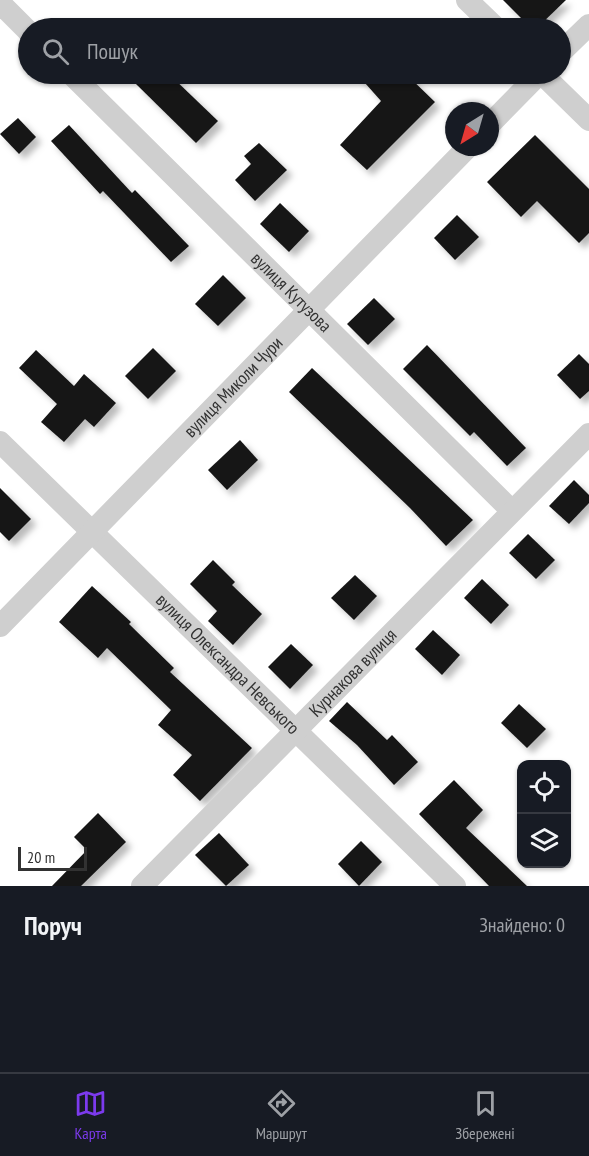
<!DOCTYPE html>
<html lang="uk">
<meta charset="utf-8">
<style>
:root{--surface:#171b24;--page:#20242c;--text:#f1f3f6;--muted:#9ea1a6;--line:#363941;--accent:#7c3aed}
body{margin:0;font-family:"PT Sans Narrow",sans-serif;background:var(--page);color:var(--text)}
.controls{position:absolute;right:18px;bottom:18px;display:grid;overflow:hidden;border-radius:12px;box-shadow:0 2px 4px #0004}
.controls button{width:54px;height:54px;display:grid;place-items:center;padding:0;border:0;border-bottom:2px solid var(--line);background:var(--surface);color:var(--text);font:30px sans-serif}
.compass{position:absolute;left:445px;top:102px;width:54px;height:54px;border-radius:50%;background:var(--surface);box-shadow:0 2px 4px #0004;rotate:217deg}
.scale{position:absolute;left:18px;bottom:15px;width:69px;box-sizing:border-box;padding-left:6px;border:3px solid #323232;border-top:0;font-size:16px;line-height:21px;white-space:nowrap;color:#323232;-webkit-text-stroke:4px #fff;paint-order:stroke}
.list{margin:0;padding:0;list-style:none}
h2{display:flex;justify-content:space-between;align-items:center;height:78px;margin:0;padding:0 24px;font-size:26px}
h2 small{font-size:20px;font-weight:400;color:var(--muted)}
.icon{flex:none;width:33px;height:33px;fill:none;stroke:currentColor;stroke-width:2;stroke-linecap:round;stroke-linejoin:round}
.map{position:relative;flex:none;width:589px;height:886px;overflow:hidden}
.search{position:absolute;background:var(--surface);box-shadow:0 2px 4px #0004;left:18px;right:18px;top:18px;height:66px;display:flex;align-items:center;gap:15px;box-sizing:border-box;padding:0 21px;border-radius:33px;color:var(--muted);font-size:22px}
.sheet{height:186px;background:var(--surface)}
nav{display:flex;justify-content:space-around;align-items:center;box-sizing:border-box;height:84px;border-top:2px solid var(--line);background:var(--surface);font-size:16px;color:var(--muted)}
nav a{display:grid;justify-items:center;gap:3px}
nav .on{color:var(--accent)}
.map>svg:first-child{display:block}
.building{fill:#191919;filter:url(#shadow)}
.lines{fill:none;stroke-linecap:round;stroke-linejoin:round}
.minor{stroke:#cfcfcf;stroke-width:22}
.labels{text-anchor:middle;stroke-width:6;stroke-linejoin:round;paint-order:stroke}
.street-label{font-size:18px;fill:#323232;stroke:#fff}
</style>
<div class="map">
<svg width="589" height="886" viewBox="0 0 589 886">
<defs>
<filter id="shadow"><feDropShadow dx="5.5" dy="5.5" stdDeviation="3" flood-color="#0004"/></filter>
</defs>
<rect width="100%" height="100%" fill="#fff"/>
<g class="building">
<path d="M 503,0 L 566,0 L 537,28 L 531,28 Z"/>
<path d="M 147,74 L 169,74 L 218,121 L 196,143 L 136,84 Z"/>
<path d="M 357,74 L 406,74 L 435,102 L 367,170 L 340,145 L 381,101 Z"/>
<path d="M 18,118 L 36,137 L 19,154 L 0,134 Z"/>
<path d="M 69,125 L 132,193 L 135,190 L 189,246 L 171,262 L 103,191 L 100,194 L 51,141 Z"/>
<path d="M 535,135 L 589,189 L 589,233 L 579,243 L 537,201 L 521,217 L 487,182 Z"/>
<path d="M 259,143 L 287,170 L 255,201 L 235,180 L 251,164 L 244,156 Z"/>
<path d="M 280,203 L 309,231 L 289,252 L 260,224 Z"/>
<path d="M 457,215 L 479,237 L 455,260 L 434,238 Z"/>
<path d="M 223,275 L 246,298 L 218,326 L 195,304 Z"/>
<path d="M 374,298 L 395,319 L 368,345 L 347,324 Z"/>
<path d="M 427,345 L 526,448 L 507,466 L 474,432 L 470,436 L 403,369 Z"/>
<path d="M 153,348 L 176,371 L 148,399 L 125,376 Z"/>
<path d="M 36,350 L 74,386 L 84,374 L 116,403 L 94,427 L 85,419 L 64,442 L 41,422 L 57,404 L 19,368 Z"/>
<path d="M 579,354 L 589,364 L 589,391 L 580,399 L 557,375 Z"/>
<path d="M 312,368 L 473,520 L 446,546 L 410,508 L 289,392 Z"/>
<path d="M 240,440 L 258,460 L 227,490 L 208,470 Z"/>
<path d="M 574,480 L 589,495 L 589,503 L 569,524 L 549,506 Z"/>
<path d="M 0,488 L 31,519 L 9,541 L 0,532 Z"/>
<path d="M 528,534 L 555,560 L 536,579 L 509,553 Z"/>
<path d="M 213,560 L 235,582 L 232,585 L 262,614 L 233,645 L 208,621 L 217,611 L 190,584 Z"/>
<path d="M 355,575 L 377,596 L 354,620 L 331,598 Z"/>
<path d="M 482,579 L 509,605 L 491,624 L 464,598 Z"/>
<path d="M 92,586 L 131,622 L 129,624 L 174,668 L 170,672 L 252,748 L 200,801 L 173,775 L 192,755 L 158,725 L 171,710 L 107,648 L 98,658 L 59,622 Z"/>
<path d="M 433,630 L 460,655 L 442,675 L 415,649 Z"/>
<path d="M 291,644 L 313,665 L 290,689 L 268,667 Z"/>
<path d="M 347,702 L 387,740 L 392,735 L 418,762 L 394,785 L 357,745 L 329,721 Z"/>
<path d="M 519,704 L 546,729 L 527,748 L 501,723 Z"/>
<path d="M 454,780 L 483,810 L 466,828 L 527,886 L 489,886 L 419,814 Z"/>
<path d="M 98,813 L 126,842 L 81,886 L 52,886 L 87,850 L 74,837 Z"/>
<path d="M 219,833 L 249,865 L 226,886 L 195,855 Z"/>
<path d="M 361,841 L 382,862 L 359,886 L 338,864 Z"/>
</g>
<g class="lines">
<g class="minor">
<path d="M 467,0 L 496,28"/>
<path d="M 0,3 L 28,31"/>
<path d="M 560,53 L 589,25"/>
<path id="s1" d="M 71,74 L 512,511"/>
<path d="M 542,74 L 589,120"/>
<path d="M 490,124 L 539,74"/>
<path id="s2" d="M 0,442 L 455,886"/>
<path id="s3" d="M 0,626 L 468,147"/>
<path id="s4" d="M 142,886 L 589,434"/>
</g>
</g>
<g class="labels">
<g class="street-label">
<text dy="6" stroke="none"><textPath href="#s1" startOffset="310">вулиця Кутузова</textPath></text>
<text dy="6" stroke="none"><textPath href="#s3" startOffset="334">вулиця Миколи Чури</textPath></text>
<text dy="6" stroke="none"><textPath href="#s2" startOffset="318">вулиця Олександра Невського</textPath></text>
<text dy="6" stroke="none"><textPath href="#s4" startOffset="300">Курнакова вулиця</textPath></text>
</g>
</g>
</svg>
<div class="controls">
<button><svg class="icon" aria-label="locate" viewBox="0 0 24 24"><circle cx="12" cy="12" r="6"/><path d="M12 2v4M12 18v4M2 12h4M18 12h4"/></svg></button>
<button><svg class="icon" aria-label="layers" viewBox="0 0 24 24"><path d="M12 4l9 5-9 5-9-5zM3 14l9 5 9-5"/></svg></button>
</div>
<svg class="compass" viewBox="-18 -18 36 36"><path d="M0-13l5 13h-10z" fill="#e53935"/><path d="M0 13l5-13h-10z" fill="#9ea1a6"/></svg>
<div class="scale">20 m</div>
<div class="search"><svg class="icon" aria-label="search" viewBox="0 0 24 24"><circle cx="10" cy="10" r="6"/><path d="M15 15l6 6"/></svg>Пошук</div>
</div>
<section class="sheet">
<h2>Поруч<small>Знайдено: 0</small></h2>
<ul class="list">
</ul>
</section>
<nav>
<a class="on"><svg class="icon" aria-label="map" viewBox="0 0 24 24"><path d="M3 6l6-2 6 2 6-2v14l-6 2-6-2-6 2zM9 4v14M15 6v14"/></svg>Карта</a>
<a><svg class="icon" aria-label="directions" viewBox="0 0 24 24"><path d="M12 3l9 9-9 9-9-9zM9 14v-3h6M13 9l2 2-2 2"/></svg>Маршрут</a>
<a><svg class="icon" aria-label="saved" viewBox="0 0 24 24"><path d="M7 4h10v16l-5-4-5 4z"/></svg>Збережені</a>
</nav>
